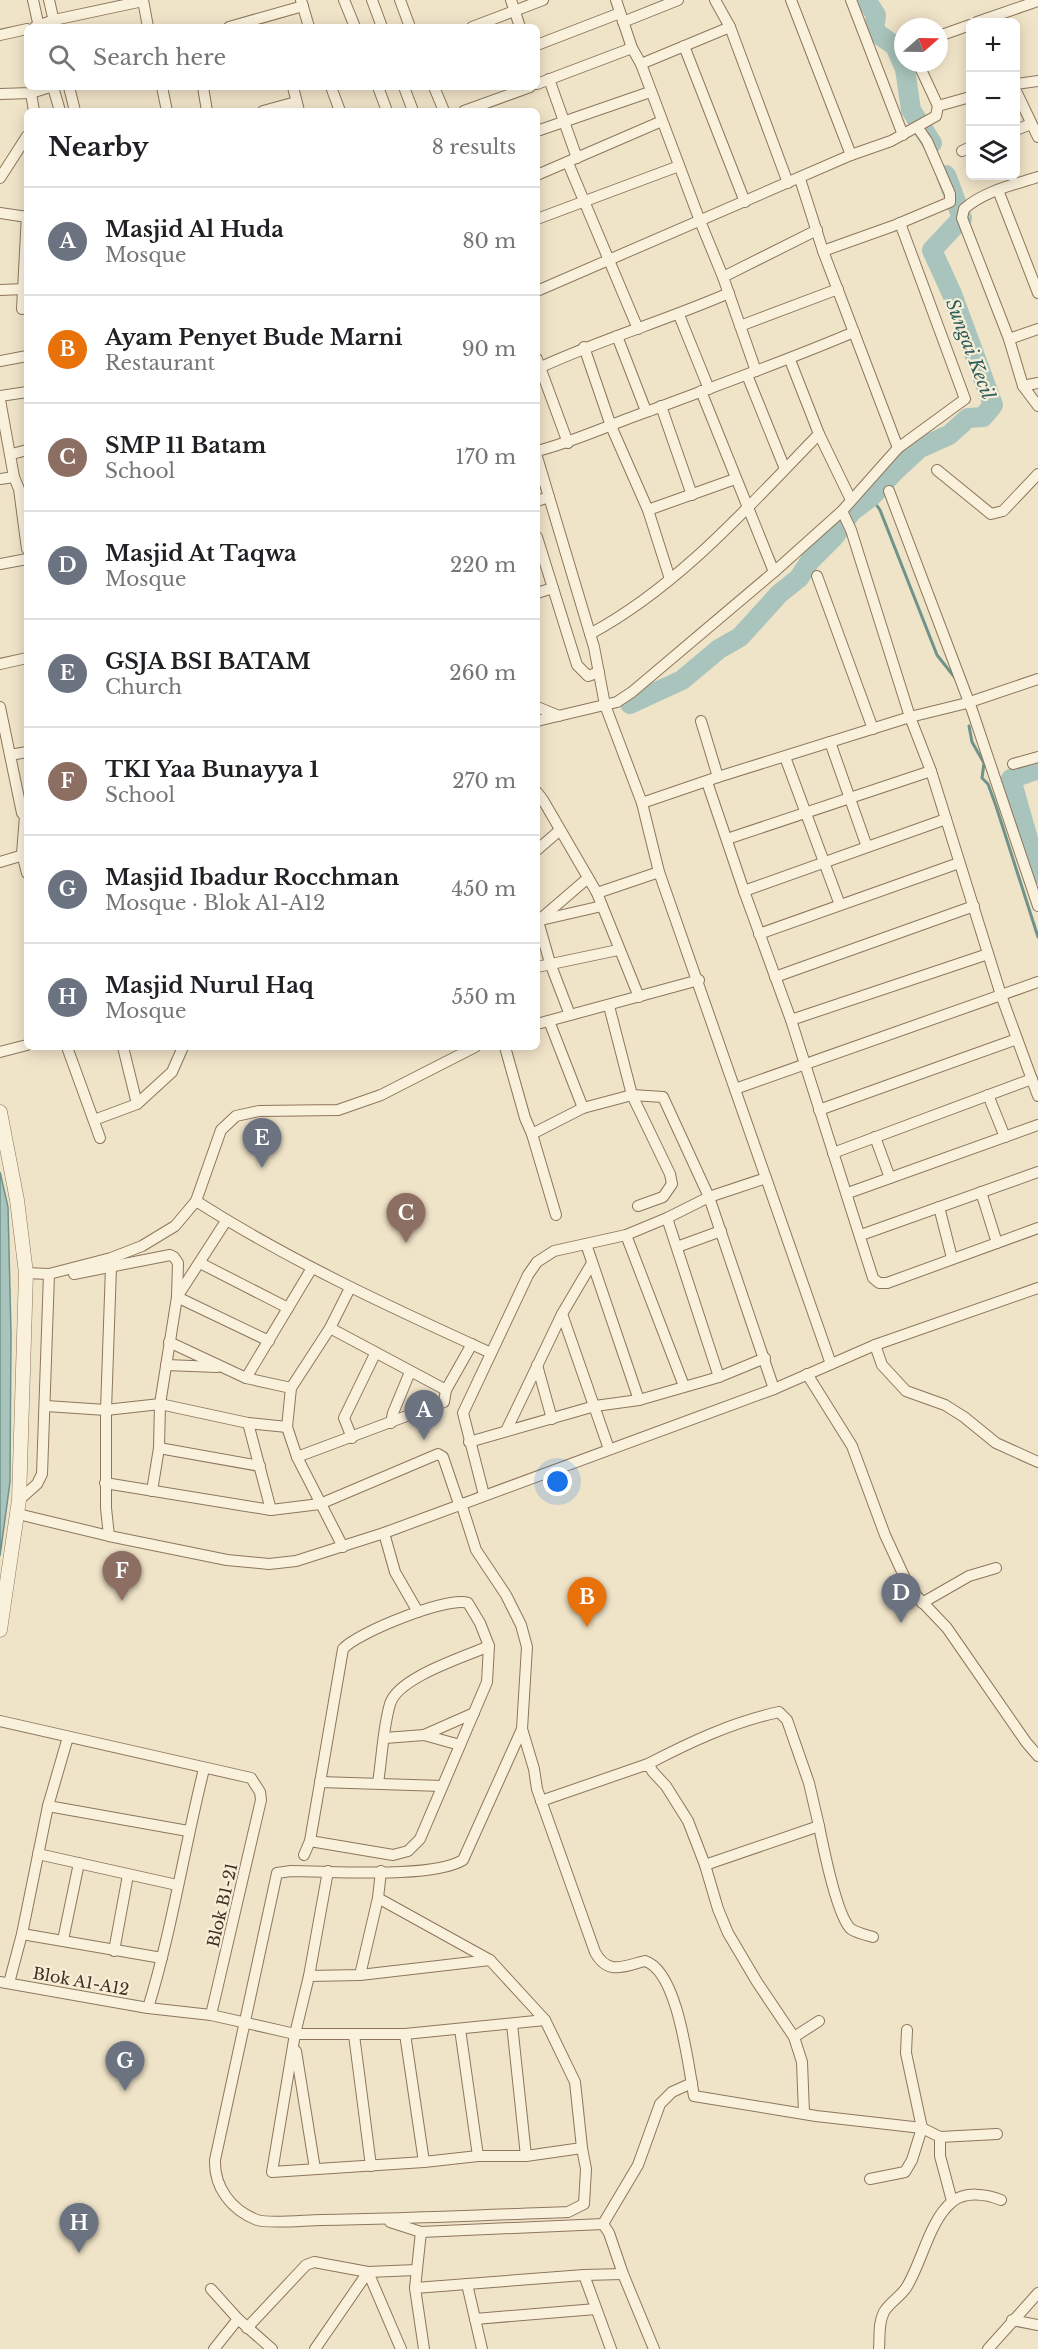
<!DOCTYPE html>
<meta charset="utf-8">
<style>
:root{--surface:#fff;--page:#f2f2f2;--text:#202124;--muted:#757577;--line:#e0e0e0;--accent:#9e2a2b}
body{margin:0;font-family:"Libre Baskerville",serif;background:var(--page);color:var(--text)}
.controls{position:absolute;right:18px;top:18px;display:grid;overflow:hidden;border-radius:9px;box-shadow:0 3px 15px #0003}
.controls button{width:54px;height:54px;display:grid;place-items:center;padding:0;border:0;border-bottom:2px solid var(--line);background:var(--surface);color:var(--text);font:30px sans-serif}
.compass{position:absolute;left:894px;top:18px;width:54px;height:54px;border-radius:50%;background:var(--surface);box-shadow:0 3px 15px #0003;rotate:70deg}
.you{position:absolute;left:558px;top:1482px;width:21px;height:21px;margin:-15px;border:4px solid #fff;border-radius:50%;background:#1a73e8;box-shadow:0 0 0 9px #1a73e833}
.badge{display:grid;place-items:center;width:39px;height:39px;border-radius:50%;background:var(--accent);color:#fff;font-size:20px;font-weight:700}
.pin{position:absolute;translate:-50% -50px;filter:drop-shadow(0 2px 3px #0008)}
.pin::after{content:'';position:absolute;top:32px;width:21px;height:18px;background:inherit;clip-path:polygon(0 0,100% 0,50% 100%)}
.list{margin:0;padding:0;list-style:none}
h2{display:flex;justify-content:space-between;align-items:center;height:78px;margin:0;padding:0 24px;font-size:26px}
h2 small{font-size:20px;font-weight:400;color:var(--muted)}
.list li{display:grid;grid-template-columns:39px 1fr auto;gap:18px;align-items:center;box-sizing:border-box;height:108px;padding:0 24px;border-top:2px solid var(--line)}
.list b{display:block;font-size:22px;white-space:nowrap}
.list p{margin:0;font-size:20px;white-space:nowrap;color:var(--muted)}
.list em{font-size:20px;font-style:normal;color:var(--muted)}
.icon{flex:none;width:33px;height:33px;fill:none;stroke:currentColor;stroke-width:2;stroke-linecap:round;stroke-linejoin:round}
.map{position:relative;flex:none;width:1038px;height:2349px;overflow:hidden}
.search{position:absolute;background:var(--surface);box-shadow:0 3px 15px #0003;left:24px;top:24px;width:516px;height:66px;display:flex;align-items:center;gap:15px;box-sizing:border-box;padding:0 21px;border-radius:9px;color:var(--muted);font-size:22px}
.panel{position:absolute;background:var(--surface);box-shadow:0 3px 15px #0003;left:24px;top:108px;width:516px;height:942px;border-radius:9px}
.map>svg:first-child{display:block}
.water{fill:#a9c4bc;stroke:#6f938a;stroke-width:1.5}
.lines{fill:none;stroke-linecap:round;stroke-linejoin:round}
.stream{stroke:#6f938a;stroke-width:3}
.river{stroke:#a9c4bc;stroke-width:20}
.minor-casing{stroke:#8d765c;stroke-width:12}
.tertiary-casing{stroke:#8d765c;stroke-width:15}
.minor{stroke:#faf1dc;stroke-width:10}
.tertiary{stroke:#faf1dc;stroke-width:14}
.labels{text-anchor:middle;stroke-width:4.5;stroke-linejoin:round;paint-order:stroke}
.street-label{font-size:16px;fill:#3d2e20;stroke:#f7eed8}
.water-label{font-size:18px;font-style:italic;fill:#2f5d5a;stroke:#f7eed8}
</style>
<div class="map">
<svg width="1038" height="2349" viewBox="0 0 1038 2349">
<rect width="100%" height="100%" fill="#f0e4c8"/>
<path class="water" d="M 0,1172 L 8,1207 L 11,1334 L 10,1482 L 0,1556 Z"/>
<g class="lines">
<g class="stream">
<path d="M 871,497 L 880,510 L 937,655 L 956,679"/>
<path d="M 969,726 L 972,742 L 984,763 L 982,778 L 988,784 L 996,806 L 1038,937"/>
</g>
<g class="river">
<path d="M 866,0 L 876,15 L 874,31 L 895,46 L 905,69 L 911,110 L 932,143"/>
<path d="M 630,704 L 682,680 L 719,649 L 740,637 L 779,594 L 799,578 L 810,561 L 835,536 L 851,512 L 871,497 L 895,471 L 920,448 L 949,435 L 968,418 L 983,417 L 993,405 L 952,294 L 932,250 L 962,218 L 946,175"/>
<path d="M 1038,769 L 1011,779 L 1038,874"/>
</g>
<defs>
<g id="minor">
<path d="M 33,0 L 39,27"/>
<path d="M 49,0 L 55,26"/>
<path d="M 143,0 L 148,27"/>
<path d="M 301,0 L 309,27"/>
<path d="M 344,0 L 355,27"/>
<path d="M 372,0 L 382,27"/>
<path d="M 400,0 L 410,27"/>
<path d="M 511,0 L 520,27"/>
<path d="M 616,0 L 632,48 L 641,64 L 700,221 L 723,277 L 756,371"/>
<path d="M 715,0 L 730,27 L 788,183"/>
<path d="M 791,0 L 851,155"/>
<path d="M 851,0 L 903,135"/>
<path d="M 623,22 L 678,0"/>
<path d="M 977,22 L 1038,1"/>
<path d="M 35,27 L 54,20 L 143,1"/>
<path d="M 229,27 L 303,6"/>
<path d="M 472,27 L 543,0"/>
<path d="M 0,35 L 27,29"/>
<path d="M 939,36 L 970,25"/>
<path d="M 537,45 L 620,13"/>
<path d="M 684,46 L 745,202"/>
<path d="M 918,63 L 938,106"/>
<path d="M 641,64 L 730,27"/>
<path d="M 549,79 L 577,158"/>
<path d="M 537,84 L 632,48"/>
<path d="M 1016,84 L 1038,81"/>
<path d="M 53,87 L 60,111"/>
<path d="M 69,87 L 75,111"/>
<path d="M 162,87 L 167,111"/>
<path d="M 203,87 L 207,111"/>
<path d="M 293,87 L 299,111"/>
<path d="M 331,87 L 340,111"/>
<path d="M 378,87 L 387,111"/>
<path d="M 404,87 L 413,111"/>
<path d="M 434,87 L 444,111"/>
<path d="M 1016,91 L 1038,137"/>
<path d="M 31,93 L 34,111"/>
<path d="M 0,94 L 31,93 L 50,87"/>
<path d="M 263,111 L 296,102"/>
<path d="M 464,111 L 530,87"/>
<path d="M 1016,130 L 1031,124"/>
<path d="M 537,131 L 650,92"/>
<path d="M 962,151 L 970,147"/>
<path d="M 568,163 L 638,329"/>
<path d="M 537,175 L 662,121"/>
<path d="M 1038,177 C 1013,185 984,191 964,209 L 962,218 L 1009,339 L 1023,386 L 1038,406"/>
<path d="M 0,178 L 27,136"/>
<path d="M 800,179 L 823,251 L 898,448"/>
<path d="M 998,190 L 1038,293"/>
<path d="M 0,213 L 27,217"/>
<path d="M 537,219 L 679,166"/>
<path d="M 823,251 L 893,226 L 950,202 L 950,194 L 927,141 L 918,128"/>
<path d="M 723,277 L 817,230"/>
<path d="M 0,290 L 24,289"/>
<path d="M 537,291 L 851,155 L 891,141 L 936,116 L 938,106 L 970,97"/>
<path d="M 22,309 L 27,215"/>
<path d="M 679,315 L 709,389"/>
<path d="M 740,326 L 838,289"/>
<path d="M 617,336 L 646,411"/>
<path d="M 1009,339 L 1038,329"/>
<path d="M 584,347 L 611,426 L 648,510 L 670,579"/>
<path d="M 537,359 L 568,443"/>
<path d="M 790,360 L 819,434 L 851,500"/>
<path d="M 0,361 L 27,356"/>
<path d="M 541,367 C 602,339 667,320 729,293"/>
<path d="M 747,375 L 785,469"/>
<path d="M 1023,386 L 1038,383"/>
<path d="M 701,391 L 774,572"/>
<path d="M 0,396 L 27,392"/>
<path d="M 0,400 L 14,477 L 19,489 L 27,549"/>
<path d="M 661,406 L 692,495"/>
<path d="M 537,451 C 576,441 611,424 649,411 C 718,385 786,361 854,332"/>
<path d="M 12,454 L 27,450"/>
<path d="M 537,457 L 594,647 L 605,705 L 642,803 L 659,872 L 831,1364"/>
<path d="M 937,470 L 991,514 L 1003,511 L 1038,474"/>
<path d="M 0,479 L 14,477"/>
<path d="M 889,491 L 972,710 L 1038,906"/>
<path d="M 537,501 L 549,497"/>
<path d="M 648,510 L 735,479"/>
<path d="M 842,511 L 851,530 L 910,717 L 931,771 L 1001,995 L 1038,1096"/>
<path d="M 537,537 L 577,665 L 588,676 L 599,672"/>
<path d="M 0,564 L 27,559"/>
<path d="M 817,576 L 873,729"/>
<path d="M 537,593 L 553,588"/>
<path d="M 590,634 C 678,587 750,505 819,434"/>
<path d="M 0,664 L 27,658"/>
<path d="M 0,707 L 22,813 L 27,818"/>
<path d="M 537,707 L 559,716"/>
<path d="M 537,721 L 617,702 L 632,692 L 774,572 L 842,511 L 898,448 L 965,399 L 900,223"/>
<path d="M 701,721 L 718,777"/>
<path d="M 830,742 L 867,847"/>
<path d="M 10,755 L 27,752"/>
<path d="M 785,757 L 840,905"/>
<path d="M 1013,764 L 1038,757"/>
<path d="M 707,782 L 744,891 L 791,1020 L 873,1278 L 879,1283 L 887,1283 L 1038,1228"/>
<path d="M 537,792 L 543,800 L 597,893 L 639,997"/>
<path d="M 642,803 L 718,777 L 910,717 L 967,703 L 1038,679"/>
<path d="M 25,816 L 22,854 L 27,873"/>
<path d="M 727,839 L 931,771"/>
<path d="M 537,850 L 560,830"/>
<path d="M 0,862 L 27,854"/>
<path d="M 744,891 L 946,819"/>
<path d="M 597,893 L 659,872"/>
<path d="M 541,920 L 602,906"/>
<path d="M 538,921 L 550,963 L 570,1015"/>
<path d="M 538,921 L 588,878"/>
<path d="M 759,934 L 959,863"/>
<path d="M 537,967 L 618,950"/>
<path d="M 775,977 L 974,906"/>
<path d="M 609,1006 L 632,1095 L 670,1174 L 672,1184 L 663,1197 L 638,1206"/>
<path d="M 791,1020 L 988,954"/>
<path d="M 549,1021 L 583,1108"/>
<path d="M 537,1024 L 699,980"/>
<path d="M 67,1047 L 100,1138"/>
<path d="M 123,1047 L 137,1104"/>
<path d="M 505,1047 L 525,1118 L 532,1134 L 583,1108 L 632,1095 L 663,1097 L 709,1197 L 774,1389"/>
<path d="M 0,1052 L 27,1045"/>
<path d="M 735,1089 L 1038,982"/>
<path d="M 988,1095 L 1005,1137"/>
<path d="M 819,1110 L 1017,1039"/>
<path d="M 94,1120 L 137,1104 L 172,1072 L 183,1047"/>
<path d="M 532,1134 L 556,1215"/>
<path d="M 875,1137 L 890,1178"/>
<path d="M 833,1153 L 1032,1079"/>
<path d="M 981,1192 L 997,1243"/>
<path d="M 848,1193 L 1038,1125"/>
<path d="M 196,1201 C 290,1261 390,1307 491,1353"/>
<path d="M 939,1207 L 952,1258"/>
<path d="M 667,1218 L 719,1377"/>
<path d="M 626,1235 L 684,1386"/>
<path d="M 861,1235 L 1038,1172"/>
<path d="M 586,1244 L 639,1400"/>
<path d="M 677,1247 L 721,1231"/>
<path d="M 200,1263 L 288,1308"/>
<path d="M 26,1273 L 49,1274 L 111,1258 L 142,1246 L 175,1226 L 196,1201 L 221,1130 L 236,1116 L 259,1111 L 338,1110 L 381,1095 L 475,1047"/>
<path d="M 74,1274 L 170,1255 L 174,1257 L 178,1263 L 177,1297 L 269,1341"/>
<path d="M 562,1314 L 609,1449"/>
<path d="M 330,1328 L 446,1390"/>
<path d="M 169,1342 L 246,1378 L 291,1388"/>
<path d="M 875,1345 L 882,1365 L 906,1391 L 945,1405 L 964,1417 L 996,1443 L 1038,1462"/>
<path d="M 166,1365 L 217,1367"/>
<path d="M 537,1365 L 552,1419"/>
<path d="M 807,1374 L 852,1446 L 885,1535 L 910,1589 L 947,1628 L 1026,1742 L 1038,1756"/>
<path d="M 246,1378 L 312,1268"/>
<path d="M 46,1406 L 106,1410 L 160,1404 L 248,1423 L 287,1427"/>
<path d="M 248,1423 L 271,1510"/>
<path d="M 391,1423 L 393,1413 L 410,1372"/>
<path d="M 506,1431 L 562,1314 L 592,1263"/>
<path d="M 352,1438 L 344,1418 L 375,1354"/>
<path d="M 469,1442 L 595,1406 L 639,1400 L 719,1377 L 765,1358"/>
<path d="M 159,1448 L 260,1466"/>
<path d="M 297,1457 L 444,1402 L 446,1390 L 472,1344"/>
<path d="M 105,1483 L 271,1510 L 320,1504 L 438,1454 L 443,1457 L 459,1504"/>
<path d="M 152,1491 L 159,1448 L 160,1404 L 177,1297 L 226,1221"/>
<path d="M 484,1495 L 463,1413 L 528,1275 L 537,1262 L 554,1251 L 626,1235 L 667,1218 L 709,1197 L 766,1178"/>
<path d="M 19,1500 L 37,1484 L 42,1474 L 49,1274"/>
<path d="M 461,1503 L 476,1550 L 506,1595 L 521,1625 L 527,1647 L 522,1729 L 534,1769 L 537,1789 L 595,1952 C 608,1976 624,1966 645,1961 C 678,1971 688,2065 694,2096 L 816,2116 L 922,2128 L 940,2137 L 997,2134"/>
<path d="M 18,1514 L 109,1536 L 227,1560 L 269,1564 L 296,1561 L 384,1533 L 774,1389 L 875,1345 L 1038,1288"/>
<path d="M 384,1533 L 395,1572 L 418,1612"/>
<path d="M 109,1536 L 106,1508 L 106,1410 L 111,1267"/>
<path d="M 343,1547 L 297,1457 L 287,1427 L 291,1388 L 330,1328 L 350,1288"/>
<path d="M 922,1603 L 969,1576 L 996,1568"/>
<path d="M 0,1721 L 251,1778 L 260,1792 L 261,1800 L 211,2015"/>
<path d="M 522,1729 L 463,1860 C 431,1879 333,1871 291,1871 L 277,1873 L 215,2160 C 214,2187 231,2210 257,2220 C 268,2224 307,2220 321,2220 C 403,2219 486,2215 568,2212 L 584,2204 L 586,2169 L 582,2148"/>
<path d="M 424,1735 L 474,1713"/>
<path d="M 385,1738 L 424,1735 L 460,1745"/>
<path d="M 648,1764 C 690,1742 733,1722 779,1712 L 787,1720 L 809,1783 L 819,1826 L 705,1865"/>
<path d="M 320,1782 L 442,1786"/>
<path d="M 378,1783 C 382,1757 383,1728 390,1704 C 398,1677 465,1657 489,1646"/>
<path d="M 541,1801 L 648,1764 L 653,1772 L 666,1786 L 688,1821 L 705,1865 L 718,1909 L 728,1933 L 757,1982 L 794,2037 L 802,2062 L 804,2113"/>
<path d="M 48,1806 L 188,1831"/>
<path d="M 819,1826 C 823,1846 837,1917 851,1929 C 857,1933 866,1935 873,1937"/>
<path d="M 38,1854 L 177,1885"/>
<path d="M 304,1855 L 310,1841 L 343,1649 C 356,1633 448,1596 468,1603 L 480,1623 L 489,1646 L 487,1682 L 420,1839 L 408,1851 L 393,1855 L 310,1841"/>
<path d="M 328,1871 L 309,1976 L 295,2034 L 272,2172 L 424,2162 L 478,2156 L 526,2156 L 582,2148 L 575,2082 L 545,2020 L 490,1960 L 378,1898"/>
<path d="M 22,1934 L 162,1958"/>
<path d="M 63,1940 L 79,1863"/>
<path d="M 114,1951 L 128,1875"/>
<path d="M 360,1975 L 378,1898 L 381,1871"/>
<path d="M 309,1976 L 360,1975 L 490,1960"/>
<path d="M 0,1982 L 148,2008 L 211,2015 L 295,2034 L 405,2034 L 545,2020"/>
<path d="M 9,1983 L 22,1934 L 48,1806 L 68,1737"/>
<path d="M 148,2008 C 172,1930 184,1849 204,1769"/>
<path d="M 512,2024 L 526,2156"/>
<path d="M 460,2029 L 478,2156"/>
<path d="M 405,2034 L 424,2162"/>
<path d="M 354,2035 L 371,2166"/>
<path d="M 794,2037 L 819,2021"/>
<path d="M 296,2051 L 315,2169"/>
<path d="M 940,2137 L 940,2156 L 952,2201"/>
<path d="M 870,2179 L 905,2172 L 912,2160 L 922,2128 L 906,2053 L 907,2030"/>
<path d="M 390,2222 L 421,2232 L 603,2224 L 609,2233 L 623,2274 L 654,2349"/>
<path d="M 603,2224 L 638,2165 L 660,2104 L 672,2092 L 692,2083"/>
<path d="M 421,2232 L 415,2288 L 584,2275 L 623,2274"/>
<path d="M 368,2272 L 401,2349"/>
<path d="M 584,2275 L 611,2349"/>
<path d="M 467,2284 L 482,2349"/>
<path d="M 415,2288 L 424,2349"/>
<path d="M 211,2289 L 238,2319 L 272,2349"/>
<path d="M 475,2319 L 596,2309"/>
<path d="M 1012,2320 L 1038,2325"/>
<path d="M 247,2328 L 306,2265 L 314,2262 L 368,2272 L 416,2270"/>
<path d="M 214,2349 L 238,2319"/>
<path d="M 315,2349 L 368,2272"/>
<path d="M 879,2349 C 880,2337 878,2323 884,2312 C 889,2303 900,2297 906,2288 C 921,2265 930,2219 952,2202 C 965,2191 986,2194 1001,2200"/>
<path d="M 988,2349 L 1038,2293"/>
</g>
<path id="tertiary" d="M 0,1112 L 17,1200 L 26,1273 L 19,1500 L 0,1630"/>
</defs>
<use href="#minor" class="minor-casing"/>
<use href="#tertiary" class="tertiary-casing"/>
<use href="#minor" class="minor"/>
<use href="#tertiary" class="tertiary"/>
</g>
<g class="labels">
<g class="street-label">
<text transform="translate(222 1905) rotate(-77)" y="6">Blok B1-21</text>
<text transform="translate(81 1981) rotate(10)" y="6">Blok A1-A12</text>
</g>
<g class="water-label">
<text transform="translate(970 349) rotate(69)" y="6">Sungai Kecil</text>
</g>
</g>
</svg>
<div class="controls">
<button>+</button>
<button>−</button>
<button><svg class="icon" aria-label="layers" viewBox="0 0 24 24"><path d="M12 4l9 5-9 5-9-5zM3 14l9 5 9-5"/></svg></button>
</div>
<svg class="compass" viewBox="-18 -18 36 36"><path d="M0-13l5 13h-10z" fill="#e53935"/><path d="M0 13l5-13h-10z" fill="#757577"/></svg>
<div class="you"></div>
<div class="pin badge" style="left:424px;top:1440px;background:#6b7280">A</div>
<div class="pin badge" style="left:587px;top:1627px;background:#e8710a">B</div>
<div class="pin badge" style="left:406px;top:1243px;background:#8d6e63">C</div>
<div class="pin badge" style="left:901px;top:1623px;background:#6b7280">D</div>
<div class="pin badge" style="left:262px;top:1168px;background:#6b7280">E</div>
<div class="pin badge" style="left:122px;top:1601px;background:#8d6e63">F</div>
<div class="pin badge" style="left:125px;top:2091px;background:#6b7280">G</div>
<div class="pin badge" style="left:79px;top:2253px;background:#6b7280">H</div>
<div class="search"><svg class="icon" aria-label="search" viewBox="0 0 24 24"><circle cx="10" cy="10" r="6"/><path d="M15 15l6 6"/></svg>Search here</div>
<section class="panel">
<h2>Nearby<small>8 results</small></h2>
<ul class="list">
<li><span class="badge" style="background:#6b7280">A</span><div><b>Masjid Al Huda</b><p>Mosque</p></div><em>80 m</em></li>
<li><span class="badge" style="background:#e8710a">B</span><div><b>Ayam Penyet Bude Marni</b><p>Restaurant</p></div><em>90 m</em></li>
<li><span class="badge" style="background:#8d6e63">C</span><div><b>SMP 11 Batam</b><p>School</p></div><em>170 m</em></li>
<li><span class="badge" style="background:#6b7280">D</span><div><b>Masjid At Taqwa</b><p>Mosque</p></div><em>220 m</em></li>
<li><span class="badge" style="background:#6b7280">E</span><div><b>GSJA BSI BATAM</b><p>Church</p></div><em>260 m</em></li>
<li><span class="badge" style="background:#8d6e63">F</span><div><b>TKI Yaa Bunayya 1</b><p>School</p></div><em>270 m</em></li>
<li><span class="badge" style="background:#6b7280">G</span><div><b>Masjid Ibadur Rocchman</b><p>Mosque · Blok A1-A12</p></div><em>450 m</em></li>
<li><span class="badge" style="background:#6b7280">H</span><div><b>Masjid Nurul Haq</b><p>Mosque</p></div><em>550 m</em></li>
</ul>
</section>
</div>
